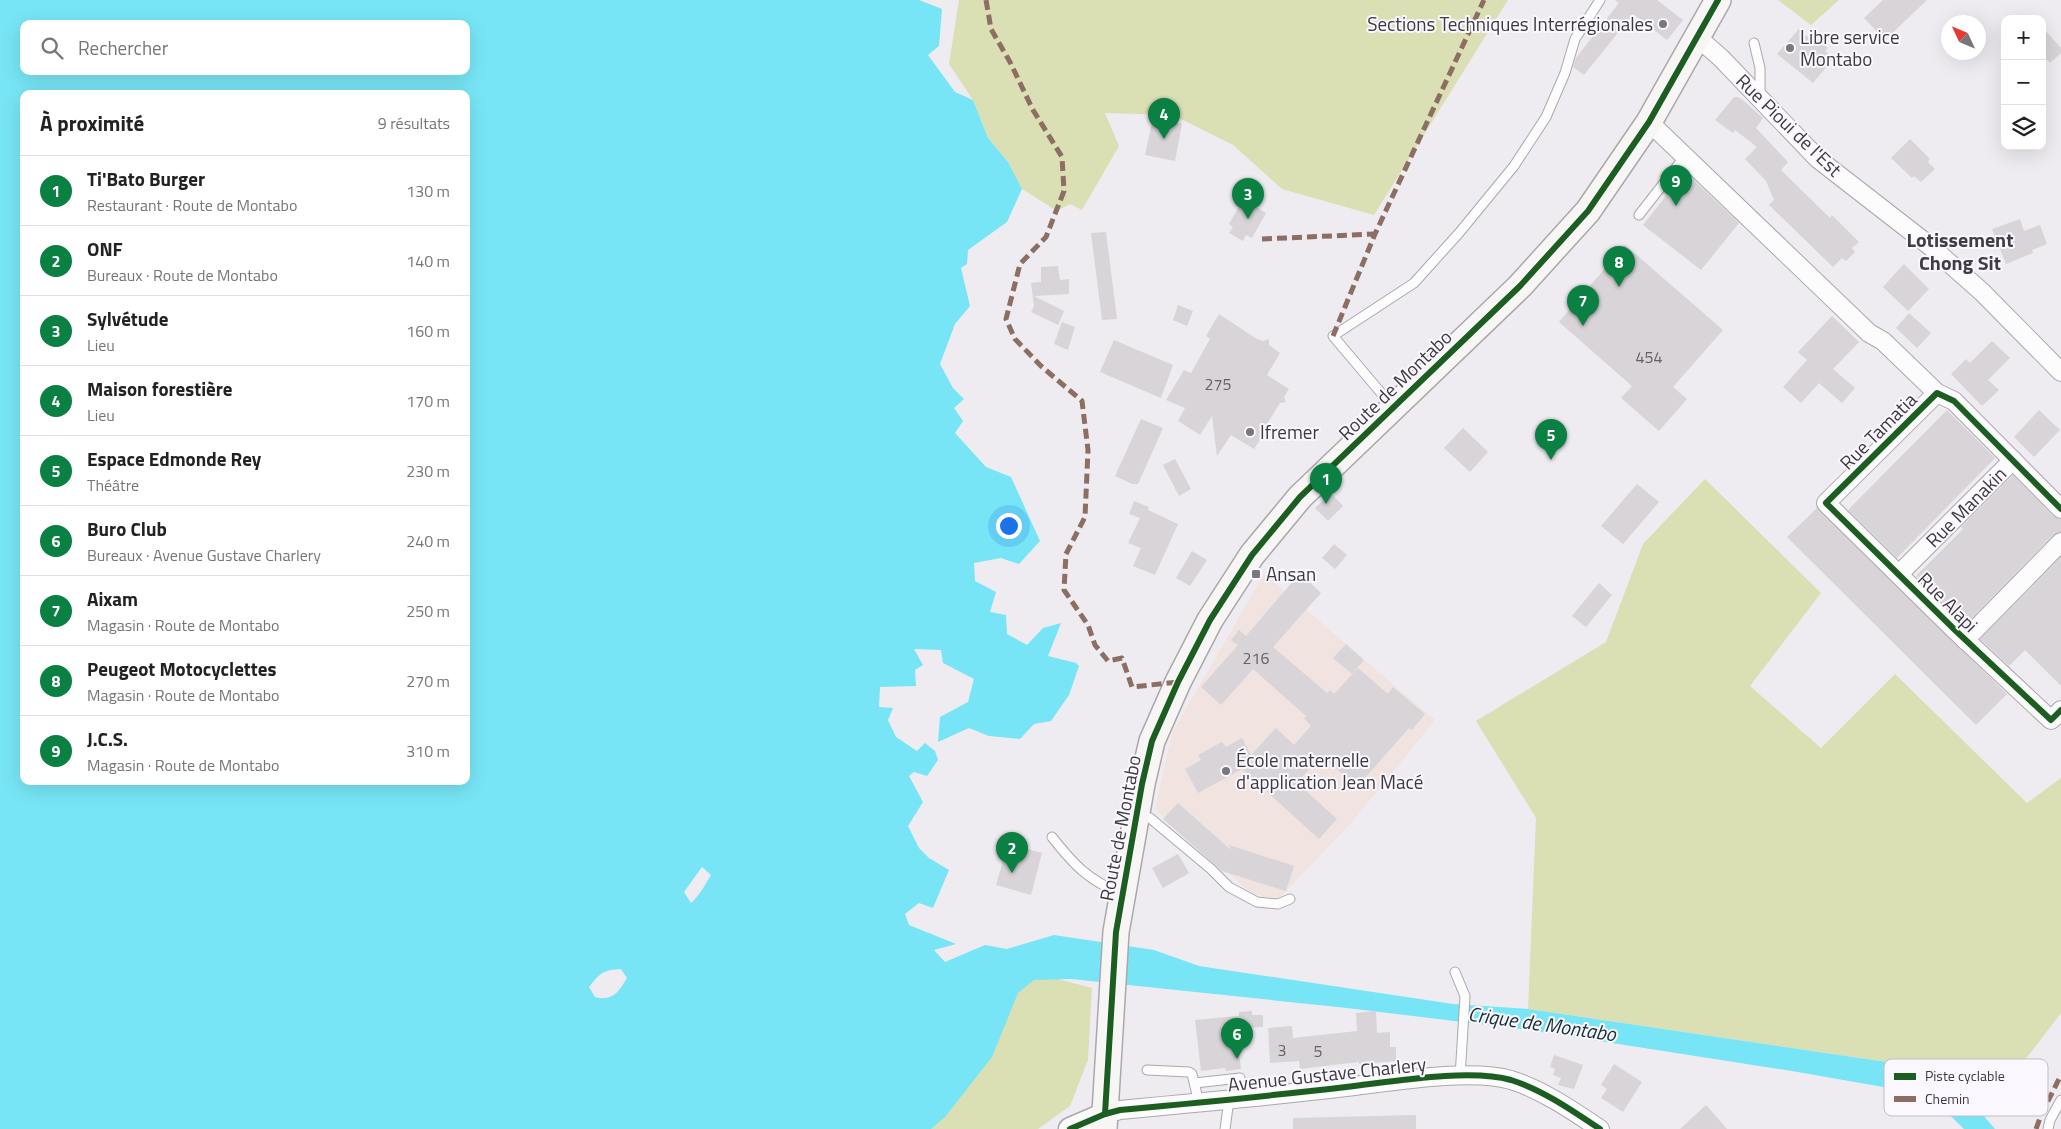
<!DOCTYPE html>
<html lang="fr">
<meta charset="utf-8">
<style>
:root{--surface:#fff;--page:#f2f2f2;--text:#222;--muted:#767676;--line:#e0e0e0;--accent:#0b8043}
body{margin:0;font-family:"Titillium Web",sans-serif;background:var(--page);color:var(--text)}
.controls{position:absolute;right:15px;top:15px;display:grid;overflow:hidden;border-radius:10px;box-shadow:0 5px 20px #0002}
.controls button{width:45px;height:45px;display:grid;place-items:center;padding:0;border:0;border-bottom:1px solid var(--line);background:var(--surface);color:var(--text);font:25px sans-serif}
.compass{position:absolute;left:1941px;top:15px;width:45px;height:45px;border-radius:50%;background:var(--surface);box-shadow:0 5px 20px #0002;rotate:314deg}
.you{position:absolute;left:1008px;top:525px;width:18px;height:18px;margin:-12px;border:4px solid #fff;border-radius:50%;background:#1a73e8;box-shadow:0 0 0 8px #1a73e833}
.badge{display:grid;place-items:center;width:32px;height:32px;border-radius:50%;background:var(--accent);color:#fff;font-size:16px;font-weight:700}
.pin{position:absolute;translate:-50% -41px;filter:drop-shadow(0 1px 2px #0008)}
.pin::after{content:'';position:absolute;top:26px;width:18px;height:15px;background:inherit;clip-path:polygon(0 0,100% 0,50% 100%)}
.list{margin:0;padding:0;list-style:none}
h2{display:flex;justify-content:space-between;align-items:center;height:65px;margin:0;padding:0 20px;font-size:21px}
h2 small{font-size:16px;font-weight:400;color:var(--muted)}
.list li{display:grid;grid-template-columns:32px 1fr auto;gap:15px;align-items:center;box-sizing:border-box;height:70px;padding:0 20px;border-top:1px solid var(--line)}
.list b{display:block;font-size:19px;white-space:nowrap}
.list p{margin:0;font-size:16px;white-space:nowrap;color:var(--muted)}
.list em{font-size:16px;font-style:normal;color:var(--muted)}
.icon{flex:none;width:28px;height:28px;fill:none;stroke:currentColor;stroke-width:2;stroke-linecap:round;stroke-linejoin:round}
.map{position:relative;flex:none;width:2061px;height:1129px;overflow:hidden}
.search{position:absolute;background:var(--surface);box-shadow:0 5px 20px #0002;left:20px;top:20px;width:450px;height:55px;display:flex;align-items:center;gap:12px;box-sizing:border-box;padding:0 18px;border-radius:10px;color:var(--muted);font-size:19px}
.panel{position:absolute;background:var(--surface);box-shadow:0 5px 20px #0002;left:20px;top:90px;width:450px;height:695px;border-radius:10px}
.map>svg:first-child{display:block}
.education{fill:#f1e3df}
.green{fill:#dbdfb4}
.water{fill:#77e5f5;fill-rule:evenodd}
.building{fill:#d8d4d8}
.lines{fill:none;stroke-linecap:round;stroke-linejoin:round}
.service-casing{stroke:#aaa8ad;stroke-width:11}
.minor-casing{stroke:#aaa8ad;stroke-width:20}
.tertiary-casing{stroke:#aaa8ad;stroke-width:25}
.secondary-casing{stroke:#aaa8ad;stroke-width:28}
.service{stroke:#fcfcfd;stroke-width:9}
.minor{stroke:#fcfcfd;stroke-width:18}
.tertiary{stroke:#fcfcfd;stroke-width:22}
.secondary{stroke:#f8f5f5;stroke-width:25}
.quiet{stroke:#8d6e63;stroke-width:5;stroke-dasharray:10 5;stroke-linecap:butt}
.cycleway-casing{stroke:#faf7fe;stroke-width:9}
.cycleway{stroke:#1b5e20;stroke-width:6}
.poi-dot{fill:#7a787d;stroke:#faf7fe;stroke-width:2}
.labels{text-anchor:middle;stroke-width:4;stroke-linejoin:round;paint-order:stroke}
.number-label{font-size:16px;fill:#646267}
.poi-label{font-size:19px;fill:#3c3a3f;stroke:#faf7fe;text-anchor:start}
.street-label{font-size:19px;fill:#3c3a3f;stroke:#faf7fe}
.neighbourhood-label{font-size:20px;font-weight:bold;fill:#413d46;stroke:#faf7fe}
.water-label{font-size:20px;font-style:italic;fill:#162f33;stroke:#faf7fe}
.key{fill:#faf7fe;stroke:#c1bec5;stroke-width:1}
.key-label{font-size:14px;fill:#3c3a3f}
</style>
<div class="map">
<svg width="2061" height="1129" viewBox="0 0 2061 1129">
<rect width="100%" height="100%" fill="#eeecf1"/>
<path class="education" d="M 1264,574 L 1435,720 L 1352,822 L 1280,897 L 1266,897 L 1250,892 L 1155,809 L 1172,733 Z"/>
<g class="green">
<path d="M 959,0 L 1508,0 L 1374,215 L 1282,189 L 1233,145 L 1173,115 L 1105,113 L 1119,146 L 1082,210 L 1070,204 L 1057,211 L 1022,189 L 1008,162 L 988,138 L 973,100 L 949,64 Z"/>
<path d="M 1778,0 L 1839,0 L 1811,25 Z"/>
<path d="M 1705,479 L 1821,593 L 1750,686 L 1821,748 L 1895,674 L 2027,803 L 2061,778 L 2061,1013 L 1983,1115 L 1938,1077 L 1907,1065 L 1528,1009 L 1536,818 L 1476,721 L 1606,642 L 1643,544 Z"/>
<path d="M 1043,975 L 1092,988 L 1088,1060 L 1070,1106 L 1038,1129 L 829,1129 L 910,991 Z"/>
</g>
<path class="water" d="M 0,0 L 919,0 L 942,9 L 939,46 L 928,55 L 955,92 L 973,100 L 988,138 L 1008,162 L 1022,189 L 1007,222 L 968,250 L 967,264 L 961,268 L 970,306 L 955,324 L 940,364 L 953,388 L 964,399 L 954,408 L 963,421 L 955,433 L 986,467 L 1011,477 L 1040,541 L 1019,564 L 1001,558 L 974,563 L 975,581 L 996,592 L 990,612 L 1006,615 L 1007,634 L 1027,645 L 1043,628 L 1061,623 L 1048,656 L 1076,663 L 1079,666 L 1069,695 L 1051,721 L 1034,724 L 1020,739 L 989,736 L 969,728 L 938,742 L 940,717 L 968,702 L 974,679 L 943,663 L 941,650 L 914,649 L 923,665 L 915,670 L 916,686 L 880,687 L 879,707 L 893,708 L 888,720 L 896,737 L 917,751 L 925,743 L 935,751 L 938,760 L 927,776 L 914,772 L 909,776 L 923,802 L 908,826 L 919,848 L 929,858 L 949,870 L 933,908 L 919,903 L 905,914 L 909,925 L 956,944 L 934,950 L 945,962 L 985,945 L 1007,949 L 1054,935 L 1154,950 L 1199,966 L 1453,1004 L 1528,1009 L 1907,1065 L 1938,1077 L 1983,1115 L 1995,1129 L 1964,1129 L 1929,1095 L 1792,1071 L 1529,1030 L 1347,1008 L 1071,979 L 1034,980 L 1018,993 L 992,1057 L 945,1117 L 931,1129 L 0,1129 ZM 24,24 L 466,24 L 466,71 L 24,71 ZM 24,94 L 466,94 L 466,781 L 24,781 ZM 702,867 L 711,875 C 705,885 699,896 691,903 L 684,892 ZM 621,969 L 627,978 C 619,991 613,1002 595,997 L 589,987 C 600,973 603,970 621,969 Z"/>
<g class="building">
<path d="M 1615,0 L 1657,0 L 1683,20 L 1667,40 L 1633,14 L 1584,75 L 1573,67 L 1576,58 L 1619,3 Z"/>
<path d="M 1883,0 L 1927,0 L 1885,40 L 1864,18 Z"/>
<path d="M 2042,27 L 2061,48 L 2061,53 L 2050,63 L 2042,54 Z"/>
<path d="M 1799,29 L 1808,37 L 1811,33 L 1828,48 L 1825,51 L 1834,58 L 1813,83 L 1777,54 Z"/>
<path d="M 1734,97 L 1738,97 L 1744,101 L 1763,118 L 1756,128 L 1788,162 L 1781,170 L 1830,218 L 1832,215 L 1859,242 L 1852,248 L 1855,252 L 1846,261 L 1842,258 L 1833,267 L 1769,205 L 1774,200 L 1766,181 L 1745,159 L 1757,147 L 1735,130 L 1733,133 L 1715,120 Z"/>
<path d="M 1153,118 L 1182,124 L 1175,161 L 1145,155 Z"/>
<path d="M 1910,139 L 1930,159 L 1928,162 L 1935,169 L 1921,182 L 1914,176 L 1912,178 L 1891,158 Z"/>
<path d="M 1685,172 L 1739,223 L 1701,270 L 1643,225 Z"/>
<path d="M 1240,205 L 1250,210 L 1253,205 L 1266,213 L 1252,238 L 1246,235 L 1243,241 L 1229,233 L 1233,227 L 1229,224 Z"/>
<path d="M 2020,219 L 2024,231 L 2040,225 L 2047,244 L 2032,250 L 2033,253 L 2006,264 L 1992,229 Z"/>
<path d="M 1106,232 L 1117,319 L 1102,320 L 1091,233 Z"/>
<path d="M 1625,245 L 1723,330 L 1673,387 L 1687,399 L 1659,431 L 1621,398 L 1632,386 L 1559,322 Z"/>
<path d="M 1904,264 L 1929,289 L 1908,311 L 1883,287 Z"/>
<path d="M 1058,266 L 1060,280 L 1069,279 L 1069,294 L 1034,296 L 1064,311 L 1058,325 L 1031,312 L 1034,306 L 1031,283 L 1041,282 L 1041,267 Z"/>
<path d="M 1178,305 L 1193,311 L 1187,326 L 1173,320 Z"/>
<path d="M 1909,313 L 1931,333 L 1917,348 L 1896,328 Z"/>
<path d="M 1219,314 L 1257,339 L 1263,341 L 1269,339 L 1269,345 L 1280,353 L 1267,375 L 1289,389 L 1284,397 L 1286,402 L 1280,403 L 1267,424 L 1269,426 L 1265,431 L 1267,437 L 1262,437 L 1254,449 L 1231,435 L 1217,456 L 1212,416 L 1200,435 L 1178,421 L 1185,408 L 1166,400 L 1184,370 L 1191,373 L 1210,339 L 1206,336 Z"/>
<path d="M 1832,316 L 1859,342 L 1833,369 L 1855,388 L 1842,403 L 1819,383 L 1801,403 L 1783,387 L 1807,360 L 1798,352 Z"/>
<path d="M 1062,322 L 1075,327 L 1068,350 L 1054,344 Z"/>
<path d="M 1114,340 L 1173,365 L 1161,398 L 1100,372 Z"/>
<path d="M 1992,341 L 2010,358 L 1988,380 L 1999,390 L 1982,406 L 1951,374 L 1966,359 L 1970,363 Z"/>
<path d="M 1947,410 L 1995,458 L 1897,558 L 1848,510 Z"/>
<path d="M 2039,410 L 2060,430 L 2034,457 L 2014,437 Z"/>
<path d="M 1141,419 L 1163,428 L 1138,484 L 1132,484 L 1115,476 Z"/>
<path d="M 1463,428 L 1488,452 L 1470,472 L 1444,448 Z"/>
<path d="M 1175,459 L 1191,489 L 1179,496 L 1163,465 Z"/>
<path d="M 2013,475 L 2053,516 L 2061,519 L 2061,532 L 2053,535 L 1965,625 L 1916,576 L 1963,529 L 1961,527 Z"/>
<path d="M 1637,484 L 1659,502 L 1623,544 L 1601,526 Z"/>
<path d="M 1331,493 L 1343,506 L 1328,521 L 1315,508 Z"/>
<path d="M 1134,501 L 1149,507 L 1148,510 L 1178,524 L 1155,575 L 1133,566 L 1141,548 L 1128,543 L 1140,518 L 1129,514 Z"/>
<path d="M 1817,508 L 2007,694 L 1976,725 L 1787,537 Z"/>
<path d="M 1334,544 L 1347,555 L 1335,569 L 1322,558 Z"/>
<path d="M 1192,551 L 1207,560 L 1190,586 L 1176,578 Z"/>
<path d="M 2061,557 L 2061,686 L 2025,650 L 2009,666 L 1980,639 Z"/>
<path d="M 1300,573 L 1321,593 L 1273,647 L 1327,693 L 1330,690 L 1334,694 L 1358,668 L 1388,694 L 1393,687 L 1425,714 L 1412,730 L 1409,728 L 1357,787 L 1321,755 L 1297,783 L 1337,819 L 1319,839 L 1242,769 L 1198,793 L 1185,769 L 1201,760 L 1198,755 L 1222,742 L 1226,747 L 1242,738 L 1251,755 L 1276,728 L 1294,745 L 1311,726 L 1304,718 L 1306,716 L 1253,669 L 1221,705 L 1201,687 L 1238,645 L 1231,640 L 1239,630 L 1246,636 Z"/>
<path d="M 1599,583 L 1612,595 L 1586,627 L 1572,616 Z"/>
<path d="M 1346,644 L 1364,660 L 1352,674 L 1333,658 Z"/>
<path d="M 1178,803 L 1231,850 L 1229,845 L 1294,866 L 1286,891 L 1222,871 L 1163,819 Z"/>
<path d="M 1008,844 L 1042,853 L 1031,895 L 996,885 Z"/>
<path d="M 1178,854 L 1189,873 L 1163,888 L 1152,868 Z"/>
<path d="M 1252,1011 L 1252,1015 L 1263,1015 L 1263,1027 L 1236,1028 L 1241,1069 L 1226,1071 L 1225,1068 L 1201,1071 L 1195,1020 L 1239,1016 L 1239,1012 Z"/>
<path d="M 1376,1011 L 1377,1033 L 1390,1032 L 1390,1047 L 1396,1047 L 1396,1061 L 1359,1064 L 1359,1062 L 1300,1069 L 1299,1061 L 1270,1063 L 1268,1028 L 1292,1026 L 1293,1038 L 1357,1031 L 1356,1013 Z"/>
<path d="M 1554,1055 L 1583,1065 L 1574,1089 L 1558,1085 L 1561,1078 L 1553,1075 L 1555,1069 L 1550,1067 Z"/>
<path d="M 1614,1064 L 1642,1082 L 1623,1112 L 1601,1098 L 1607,1089 L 1601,1085 Z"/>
<path d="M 1706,1105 L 1727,1129 L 1680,1129 Z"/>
<path d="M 1416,1115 L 1416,1129 L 1293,1129 L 1293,1118 Z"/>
</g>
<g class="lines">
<defs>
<g id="service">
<path d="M 1754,43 L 1760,68 L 1760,96"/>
<path d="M 1639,215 L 1685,156"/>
<path d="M 1393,407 L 1333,336 L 1414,283 L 1459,233 L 1514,166 L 1546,117 L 1565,73 L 1575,39 L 1600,0"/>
<path d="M 1138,816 L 1150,818 L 1211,869 L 1229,887 L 1257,902 L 1278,904 L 1290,899"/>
<path d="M 1052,837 C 1074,865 1088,880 1122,894"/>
<path d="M 1455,972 L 1465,996 L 1460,1077"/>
<path d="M 1147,1070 L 1189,1072 L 1192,1074 L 1199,1103"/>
<path d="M 1195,1083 L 1240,1078"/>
<path d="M 1225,1129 L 1229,1100"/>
<path d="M 2048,1129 L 2050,1120 L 2061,1100"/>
</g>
<g id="minor">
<path d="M 1697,37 L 1721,58 L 1818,159 L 1930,246 L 1982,292 L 2061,372"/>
<path d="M 1649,122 L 1869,333 L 1883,341 L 1937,393"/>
<path d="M 2061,509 L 1954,401 L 1937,393 L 1826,503 L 1956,631 L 2051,720 L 2061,710"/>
<path d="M 1899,574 L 2013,460"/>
<path d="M 1965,640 L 2061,542"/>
<path d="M 1105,1114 L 1120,1110 C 1195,1103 1270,1096 1346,1087 C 1390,1082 1469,1068 1511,1080 C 1543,1090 1573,1111 1600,1129"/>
</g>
<path id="tertiary" d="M 1070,1129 L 1105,1114"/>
<path id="secondary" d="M 1104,1129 L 1116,932 L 1142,784 L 1152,741 L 1178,682 L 1210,620 L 1252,555 L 1300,497 L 1520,286 L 1588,211 L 1649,122 L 1718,0"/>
</defs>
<use href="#service" class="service-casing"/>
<use href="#minor" class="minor-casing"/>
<use href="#tertiary" class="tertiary-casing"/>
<use href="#secondary" class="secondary-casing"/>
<use href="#service" class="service"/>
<use href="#minor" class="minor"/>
<use href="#tertiary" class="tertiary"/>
<use href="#secondary" class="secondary"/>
<g class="quiet">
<path d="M 986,0 L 991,29 L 1010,62 L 1033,110 L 1062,157 L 1064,191 L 1046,237 L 1020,264 L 1006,319 L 1015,339 L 1041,366 L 1082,401 L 1088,450 L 1085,517 L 1066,554 L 1064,590 L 1088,625 L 1095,645 L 1108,661 L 1122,658 L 1132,687 L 1178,682"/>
<path d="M 1262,239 L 1375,234"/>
<path d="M 1333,336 L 1375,234 L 1484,0"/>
<path d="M 2036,1129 L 2041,1115 L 2061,1075"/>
</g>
<defs>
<g id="cycleway">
<path d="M 2061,509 L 1954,401 L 1937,393 L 1826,503 L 1956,631 L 2051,720 L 2061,710"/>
<path d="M 1105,1114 L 1116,932 L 1142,784 L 1152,741 L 1178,682 L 1210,620 L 1252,555 L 1300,497 L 1520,286 L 1588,211 L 1649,122 L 1718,0"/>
<path d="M 1070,1129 L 1105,1114 L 1120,1110 C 1195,1103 1270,1096 1346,1087 C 1390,1082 1469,1068 1511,1080 C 1543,1090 1573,1111 1600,1129"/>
</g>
</defs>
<use href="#cycleway" class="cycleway-casing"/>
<use href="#cycleway" class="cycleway"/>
</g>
<g class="poi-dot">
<circle cx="1663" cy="24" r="5"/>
<circle cx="1790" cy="48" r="5"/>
<circle cx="1250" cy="432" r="5"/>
<rect x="1251" y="569" width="10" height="10" rx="2.5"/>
<circle cx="1226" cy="771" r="5"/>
</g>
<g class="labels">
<g class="number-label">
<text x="1649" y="363">454</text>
<text x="1218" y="390">275</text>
<text x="1256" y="664">216</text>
<text x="1282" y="1056">3</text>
<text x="1318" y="1057">5</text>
</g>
<g class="poi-label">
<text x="1653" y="31" text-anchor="end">Sections Techniques Interrégionales</text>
<text x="1800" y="44">Libre service<tspan x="1800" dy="22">Montabo</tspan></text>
<text x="1260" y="439">Ifremer</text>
<text x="1266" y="581">Ansan</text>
<text x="1236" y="767">École maternelle<tspan x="1236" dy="22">d'application Jean Macé</tspan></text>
</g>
<g class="street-label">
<text transform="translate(1789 125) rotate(44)" y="7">Rue Pioui de l'Est</text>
<text transform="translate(1395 385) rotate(-44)" y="7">Route de Montabo</text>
<text transform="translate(1878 431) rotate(-45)" y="7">Rue Tamatia</text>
<text transform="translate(1966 507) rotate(-45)" y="7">Rue Manakin</text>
<text transform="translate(1948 602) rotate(45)" y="7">Rue Alapi</text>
<text transform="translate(1120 828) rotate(-79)" y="7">Route de Montabo</text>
<text transform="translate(1327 1074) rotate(-6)" y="7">Avenue Gustave Charlery</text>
</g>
<g class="neighbourhood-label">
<text x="1960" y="247">Lotissement<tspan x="1960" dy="23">Chong Sit</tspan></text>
</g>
<g class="water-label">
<text transform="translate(1542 1024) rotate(8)" y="7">Crique de Montabo</text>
</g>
</g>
<rect x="1884" y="1059" width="164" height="57" rx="8" class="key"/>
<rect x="1894" y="1073" width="22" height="7" fill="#1b5e20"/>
<rect x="1894" y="1096" width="22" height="6" fill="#8d6e63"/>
<g class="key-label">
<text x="1925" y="1081">Piste cyclable</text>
<text x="1925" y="1104">Chemin</text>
</g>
</svg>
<div class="controls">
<button>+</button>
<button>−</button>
<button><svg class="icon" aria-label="layers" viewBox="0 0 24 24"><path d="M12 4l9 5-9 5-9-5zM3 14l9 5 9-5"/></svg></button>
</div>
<svg class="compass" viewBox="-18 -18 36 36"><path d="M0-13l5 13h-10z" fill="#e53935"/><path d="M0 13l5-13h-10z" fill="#767676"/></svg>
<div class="you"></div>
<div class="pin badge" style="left:1326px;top:504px">1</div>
<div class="pin badge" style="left:1012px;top:873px">2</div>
<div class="pin badge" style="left:1248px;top:219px">3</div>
<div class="pin badge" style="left:1164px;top:139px">4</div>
<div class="pin badge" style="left:1551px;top:460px">5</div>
<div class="pin badge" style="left:1237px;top:1059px">6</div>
<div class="pin badge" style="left:1583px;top:326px">7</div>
<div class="pin badge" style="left:1619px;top:287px">8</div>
<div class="pin badge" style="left:1676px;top:206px">9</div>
<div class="search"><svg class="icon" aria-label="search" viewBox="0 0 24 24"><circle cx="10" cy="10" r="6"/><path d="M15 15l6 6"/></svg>Rechercher</div>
<section class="panel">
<h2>À proximité<small>9 résultats</small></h2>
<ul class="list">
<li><span class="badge">1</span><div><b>Ti'Bato Burger</b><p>Restaurant · Route de Montabo</p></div><em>130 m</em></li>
<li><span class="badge">2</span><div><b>ONF</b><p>Bureaux · Route de Montabo</p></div><em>140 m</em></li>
<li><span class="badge">3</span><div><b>Sylvétude</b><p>Lieu</p></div><em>160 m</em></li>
<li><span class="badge">4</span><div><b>Maison forestière</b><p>Lieu</p></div><em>170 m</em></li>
<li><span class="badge">5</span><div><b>Espace Edmonde Rey</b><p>Théâtre</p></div><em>230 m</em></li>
<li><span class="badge">6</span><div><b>Buro Club</b><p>Bureaux · Avenue Gustave Charlery</p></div><em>240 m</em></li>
<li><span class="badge">7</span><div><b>Aixam</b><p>Magasin · Route de Montabo</p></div><em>250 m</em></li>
<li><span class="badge">8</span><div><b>Peugeot Motocyclettes</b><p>Magasin · Route de Montabo</p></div><em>270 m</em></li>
<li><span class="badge">9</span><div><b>J.C.S.</b><p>Magasin · Route de Montabo</p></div><em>310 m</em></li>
</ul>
</section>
</div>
